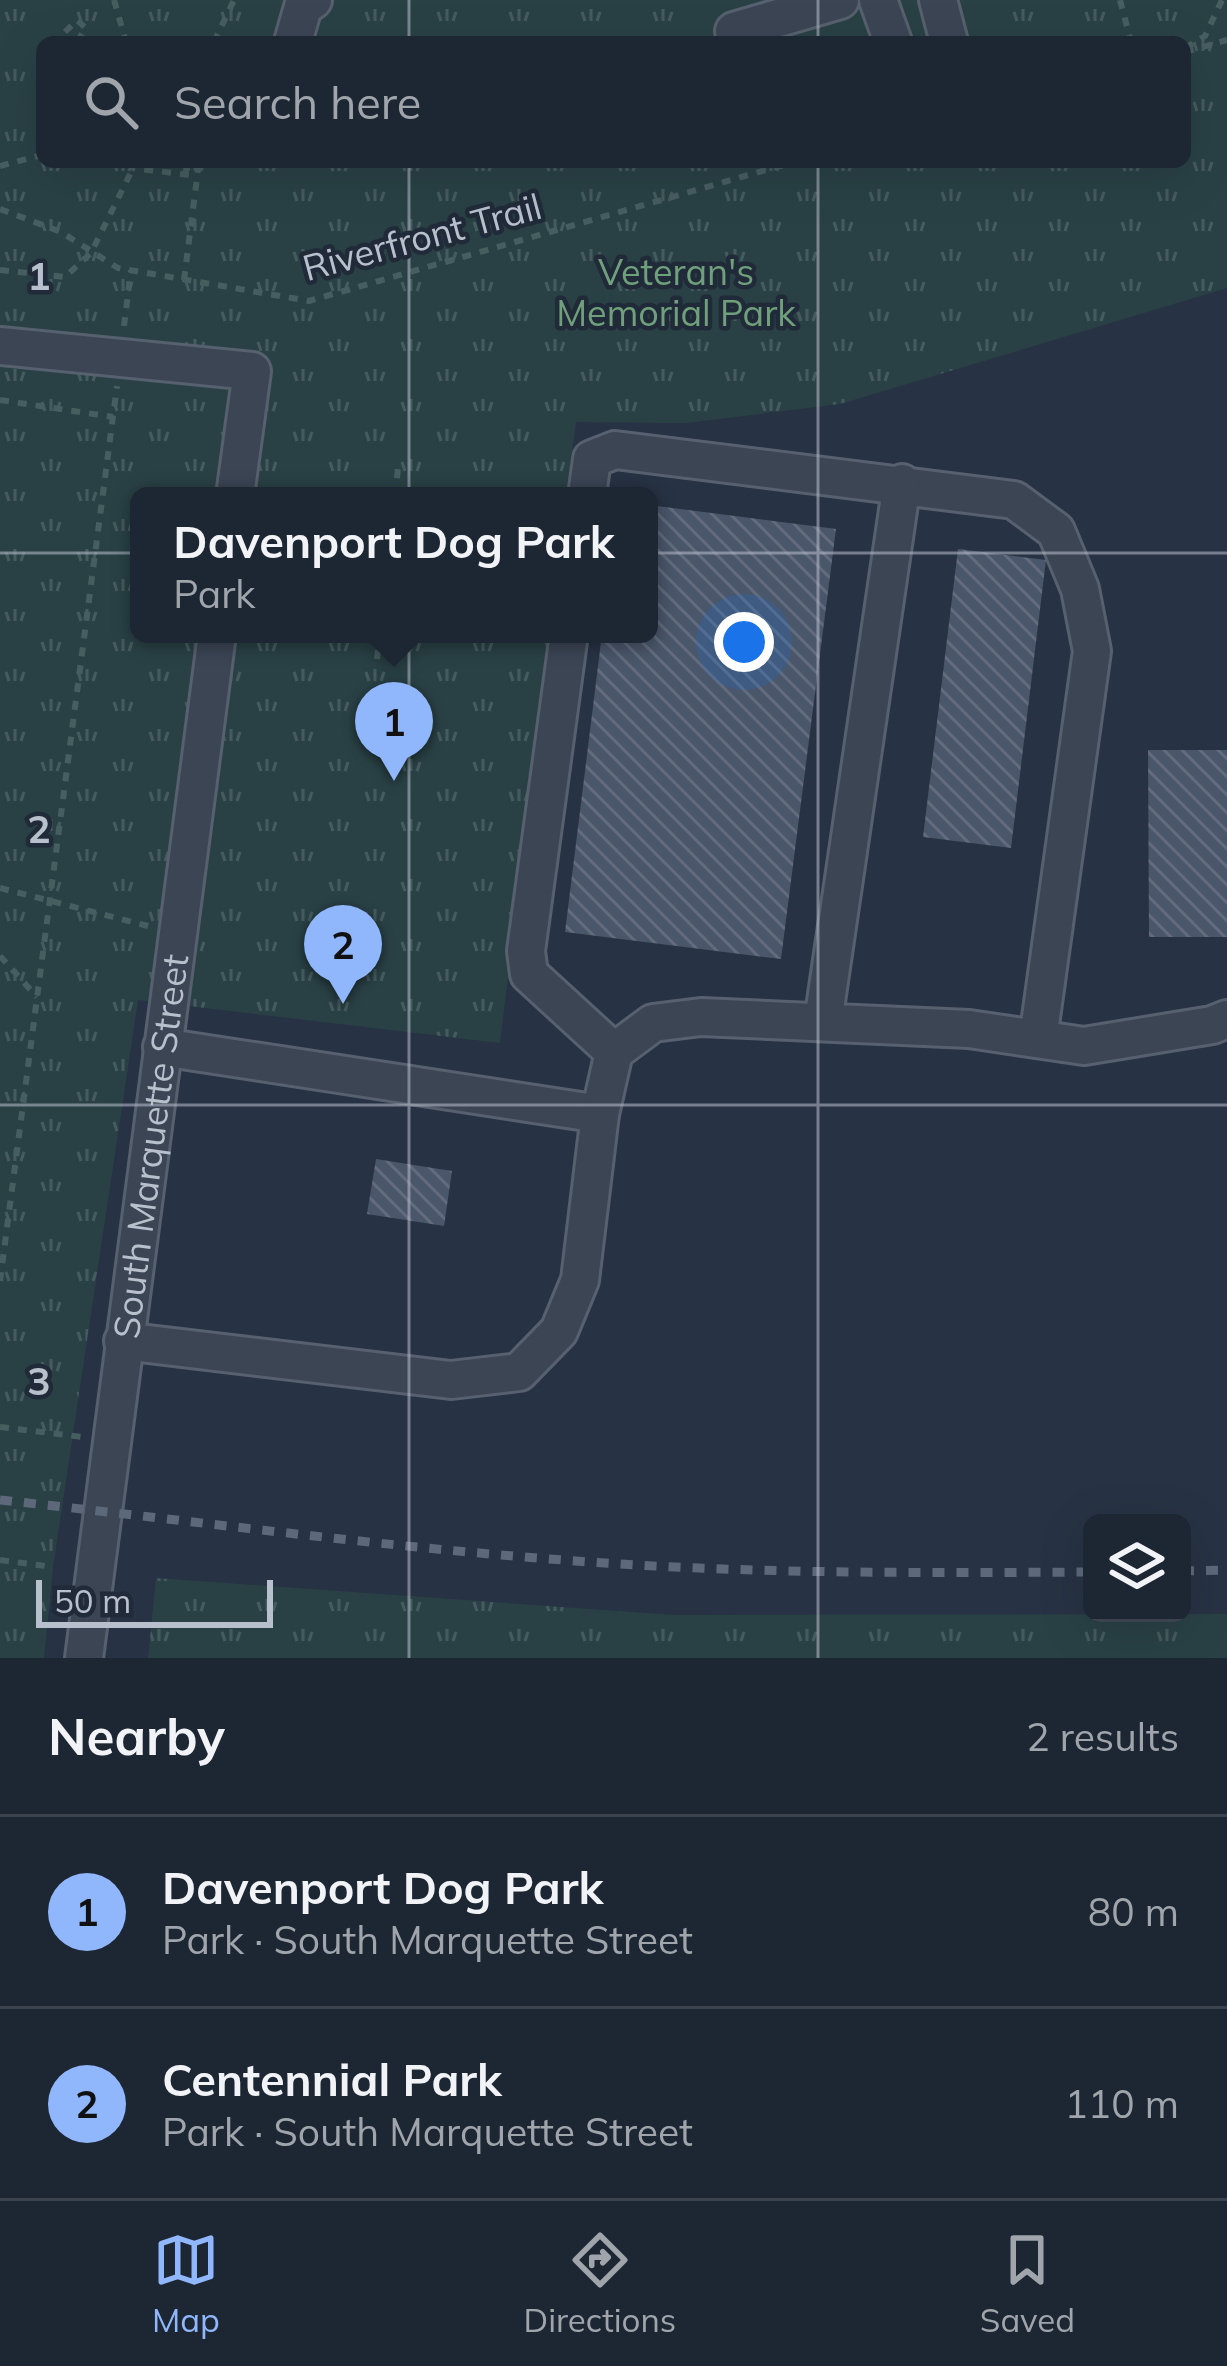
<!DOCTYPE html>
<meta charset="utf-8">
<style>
:root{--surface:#1d2633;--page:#2a323f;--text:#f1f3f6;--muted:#a0a5ac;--line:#3b434e;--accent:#90b6fb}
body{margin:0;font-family:Mulish,sans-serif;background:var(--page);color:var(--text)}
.controls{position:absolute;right:36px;bottom:36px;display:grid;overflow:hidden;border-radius:18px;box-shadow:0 12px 48px #0002}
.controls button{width:108px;height:108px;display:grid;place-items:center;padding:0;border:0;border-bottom:3px solid var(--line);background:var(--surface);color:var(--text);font:60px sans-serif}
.scale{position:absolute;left:36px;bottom:30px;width:237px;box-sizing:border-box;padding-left:12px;border:6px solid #b9c0cd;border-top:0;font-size:33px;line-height:42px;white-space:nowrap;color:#b9c0cd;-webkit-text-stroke:9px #202a39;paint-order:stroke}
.you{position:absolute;left:744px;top:642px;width:42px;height:42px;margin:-30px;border:9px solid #fff;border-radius:50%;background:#1a73e8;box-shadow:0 0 0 18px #1a73e833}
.badge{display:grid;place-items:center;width:78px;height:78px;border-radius:50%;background:var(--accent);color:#111;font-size:39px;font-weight:700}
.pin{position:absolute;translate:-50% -99px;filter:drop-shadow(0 3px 6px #0008)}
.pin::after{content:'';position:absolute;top:63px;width:42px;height:36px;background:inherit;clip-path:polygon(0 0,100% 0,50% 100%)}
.popup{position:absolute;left:130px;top:487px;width:528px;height:156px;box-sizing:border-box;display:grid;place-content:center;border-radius:18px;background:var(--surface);filter:drop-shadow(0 3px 9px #0005);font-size:39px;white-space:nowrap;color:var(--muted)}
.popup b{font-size:45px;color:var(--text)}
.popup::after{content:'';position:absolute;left:50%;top:100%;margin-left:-24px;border:24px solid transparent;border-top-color:var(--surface)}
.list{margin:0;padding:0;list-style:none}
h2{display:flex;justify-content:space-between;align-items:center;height:156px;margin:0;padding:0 48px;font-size:51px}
h2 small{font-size:39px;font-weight:400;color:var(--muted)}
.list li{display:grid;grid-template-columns:78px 1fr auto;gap:36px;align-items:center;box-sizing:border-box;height:192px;padding:0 48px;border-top:3px solid var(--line)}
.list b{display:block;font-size:45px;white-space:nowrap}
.list p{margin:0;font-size:39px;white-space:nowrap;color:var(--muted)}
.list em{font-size:39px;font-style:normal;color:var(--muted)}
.icon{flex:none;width:66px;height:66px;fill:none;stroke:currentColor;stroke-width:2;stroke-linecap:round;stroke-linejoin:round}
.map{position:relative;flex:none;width:1227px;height:1658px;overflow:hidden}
.search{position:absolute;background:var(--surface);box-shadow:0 12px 48px #0002;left:36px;right:36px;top:36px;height:132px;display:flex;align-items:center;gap:30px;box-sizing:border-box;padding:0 42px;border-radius:18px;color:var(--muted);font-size:45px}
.sheet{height:540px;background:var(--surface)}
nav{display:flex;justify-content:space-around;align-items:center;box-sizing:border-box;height:168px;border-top:3px solid var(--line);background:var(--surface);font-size:33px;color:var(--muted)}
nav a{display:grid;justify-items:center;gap:6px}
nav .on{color:var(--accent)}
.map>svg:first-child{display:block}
.park{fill:url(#park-tufts);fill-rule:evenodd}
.building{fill:url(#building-back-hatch)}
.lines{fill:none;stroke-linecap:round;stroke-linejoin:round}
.minor-casing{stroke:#57606e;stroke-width:42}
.path{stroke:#475e61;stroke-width:6;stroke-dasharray:9 9;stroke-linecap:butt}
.minor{stroke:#3b4554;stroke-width:36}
.rail{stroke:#5d697b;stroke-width:9;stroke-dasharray:12 12;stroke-linecap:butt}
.grid{fill:none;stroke:#b9c0cd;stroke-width:3;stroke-opacity:0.55}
.labels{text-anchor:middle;stroke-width:9;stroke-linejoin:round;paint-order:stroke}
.street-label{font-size:36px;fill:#b9c0cd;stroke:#202a39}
.park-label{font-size:36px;fill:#6f9f7b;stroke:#202a39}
.grid-label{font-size:39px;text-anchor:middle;font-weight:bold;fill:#b9c0cd;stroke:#202a39;stroke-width:9;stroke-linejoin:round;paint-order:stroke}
</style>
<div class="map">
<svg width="1227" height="1658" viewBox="0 0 1227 1658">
<defs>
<pattern id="park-tufts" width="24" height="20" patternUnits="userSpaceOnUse" patternTransform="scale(3)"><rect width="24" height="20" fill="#294145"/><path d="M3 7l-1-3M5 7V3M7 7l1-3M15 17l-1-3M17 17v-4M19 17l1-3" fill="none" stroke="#465b5f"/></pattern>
<pattern id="building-back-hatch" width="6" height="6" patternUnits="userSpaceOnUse" patternTransform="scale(3)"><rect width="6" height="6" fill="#4a566a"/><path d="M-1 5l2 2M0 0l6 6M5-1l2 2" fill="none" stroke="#626c7e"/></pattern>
</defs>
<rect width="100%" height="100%" fill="#273244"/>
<g class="park">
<path d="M 0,0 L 1227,0 L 1227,288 L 840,404 L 686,423 L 576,422 L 566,496 L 139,496 L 139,634 L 549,634 L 500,1043 L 138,1000 L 53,1567 L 44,1658 L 0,1658 ZM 42,42 L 1185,42 L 1185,162 L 42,162 Z"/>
<path d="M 156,1578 L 674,1615 L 1227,1614 L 1227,1658 L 148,1658 Z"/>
</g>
<g class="building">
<path d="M 649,505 L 836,529 L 781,959 L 565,932 L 602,634 L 649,634 Z"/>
<path d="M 958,549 L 1046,560 L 1011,848 L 923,837 Z"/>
<path d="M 1148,750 L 1227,750 L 1227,937 L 1149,937 Z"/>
<path d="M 376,1159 L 452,1171 L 444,1226 L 367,1214 Z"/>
</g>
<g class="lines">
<defs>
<g id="minor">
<path d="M 878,0 L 893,42"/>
<path d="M 938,0 L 949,42"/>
<path d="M 734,31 L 840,0"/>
<path d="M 293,42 L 303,7 L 313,0"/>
<path d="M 0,346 L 252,371 L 235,496"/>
<path d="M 587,496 L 592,459 L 615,450 L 1014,500 L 1056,531 L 1080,589 L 1092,651 L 1038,1039"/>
<path d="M 569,634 L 526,951 L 529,974 L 614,1052"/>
<path d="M 823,1022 L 902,483"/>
<path d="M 162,1047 L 600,1114"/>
<path d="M 123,1341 L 451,1380 L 519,1372 L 559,1331 L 580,1280 L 600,1114 L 614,1052 L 653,1023 L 701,1017 L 969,1029 L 1084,1046 L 1212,1025 L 1227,1019"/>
<path id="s1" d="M 84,1658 L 217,634"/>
</g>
</defs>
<use href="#minor" class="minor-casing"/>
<g class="path">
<path d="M 114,0 L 126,42"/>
<path d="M 1120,0 L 1131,42"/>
<path d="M 65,32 L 77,20 L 86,28 L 80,37 L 84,42"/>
<path d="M 214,42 L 234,0"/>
<path d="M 1185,48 L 1205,36 L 1222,0"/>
<path d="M 1185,52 L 1227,40"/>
<path d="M 130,162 L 133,168 L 197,176"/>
<path d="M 0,166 L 42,155"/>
<path d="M 185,174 L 188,162"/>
<path d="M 0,209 L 61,232 L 118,268 L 309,301 L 794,162"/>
<path d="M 0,270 L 65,277 L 91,253 L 133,168"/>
<path d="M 184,280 L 199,162"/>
<path d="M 124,326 L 131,270"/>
<path d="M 0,400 L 113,417"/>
<path d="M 395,496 L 398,468"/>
<path d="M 377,659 L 380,634"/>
<path d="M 0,888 L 148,926"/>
<path d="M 0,956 L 37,997"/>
<path d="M 0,1281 L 117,386"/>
<path d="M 0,1427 L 83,1437"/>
<path d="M 0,1560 L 53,1567"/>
</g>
<use href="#minor" class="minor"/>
<g class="rail">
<path d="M 0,1500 C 188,1520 374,1546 563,1560 C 738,1574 916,1573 1092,1572"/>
<path d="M 1182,1571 L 1227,1570"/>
</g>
</g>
<path class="grid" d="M 409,0 L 409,42M 818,0 L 818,42M 409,162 L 409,1658M 818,162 L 818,1658M 0,553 L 1227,553M 0,1105 L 1227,1105"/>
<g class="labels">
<g class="street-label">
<text transform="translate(422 237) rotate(-15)" y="13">Riverfront Trail</text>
<text dy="13" stroke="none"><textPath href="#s1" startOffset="516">South Marquette Street</textPath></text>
</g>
<g class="park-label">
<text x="676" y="285">Veteran's<tspan x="676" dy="41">Memorial Park</tspan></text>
</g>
</g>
<g class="grid-label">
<text x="39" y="290">1</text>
<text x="39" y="843">2</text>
<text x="39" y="1395">3</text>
</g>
</svg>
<div class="controls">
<button><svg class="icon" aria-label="layers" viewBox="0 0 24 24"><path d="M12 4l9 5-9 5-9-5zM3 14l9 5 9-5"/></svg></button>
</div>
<div class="scale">50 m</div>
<div class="you"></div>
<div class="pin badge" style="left:394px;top:781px">1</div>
<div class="popup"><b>Davenport Dog Park</b>Park</div>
<div class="pin badge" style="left:343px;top:1004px">2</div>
<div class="search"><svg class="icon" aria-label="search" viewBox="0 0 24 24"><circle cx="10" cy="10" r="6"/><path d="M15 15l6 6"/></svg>Search here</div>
</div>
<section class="sheet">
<h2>Nearby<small>2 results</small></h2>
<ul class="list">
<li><span class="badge">1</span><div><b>Davenport Dog Park</b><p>Park · South Marquette Street</p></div><em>80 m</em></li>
<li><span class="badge">2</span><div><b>Centennial Park</b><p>Park · South Marquette Street</p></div><em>110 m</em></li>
</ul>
</section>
<nav>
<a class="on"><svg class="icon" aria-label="map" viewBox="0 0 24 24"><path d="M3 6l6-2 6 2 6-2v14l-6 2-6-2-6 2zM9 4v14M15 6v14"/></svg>Map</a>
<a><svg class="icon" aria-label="directions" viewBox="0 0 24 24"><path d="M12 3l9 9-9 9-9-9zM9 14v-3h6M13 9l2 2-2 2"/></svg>Directions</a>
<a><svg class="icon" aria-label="saved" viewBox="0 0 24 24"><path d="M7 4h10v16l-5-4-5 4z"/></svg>Saved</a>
</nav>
